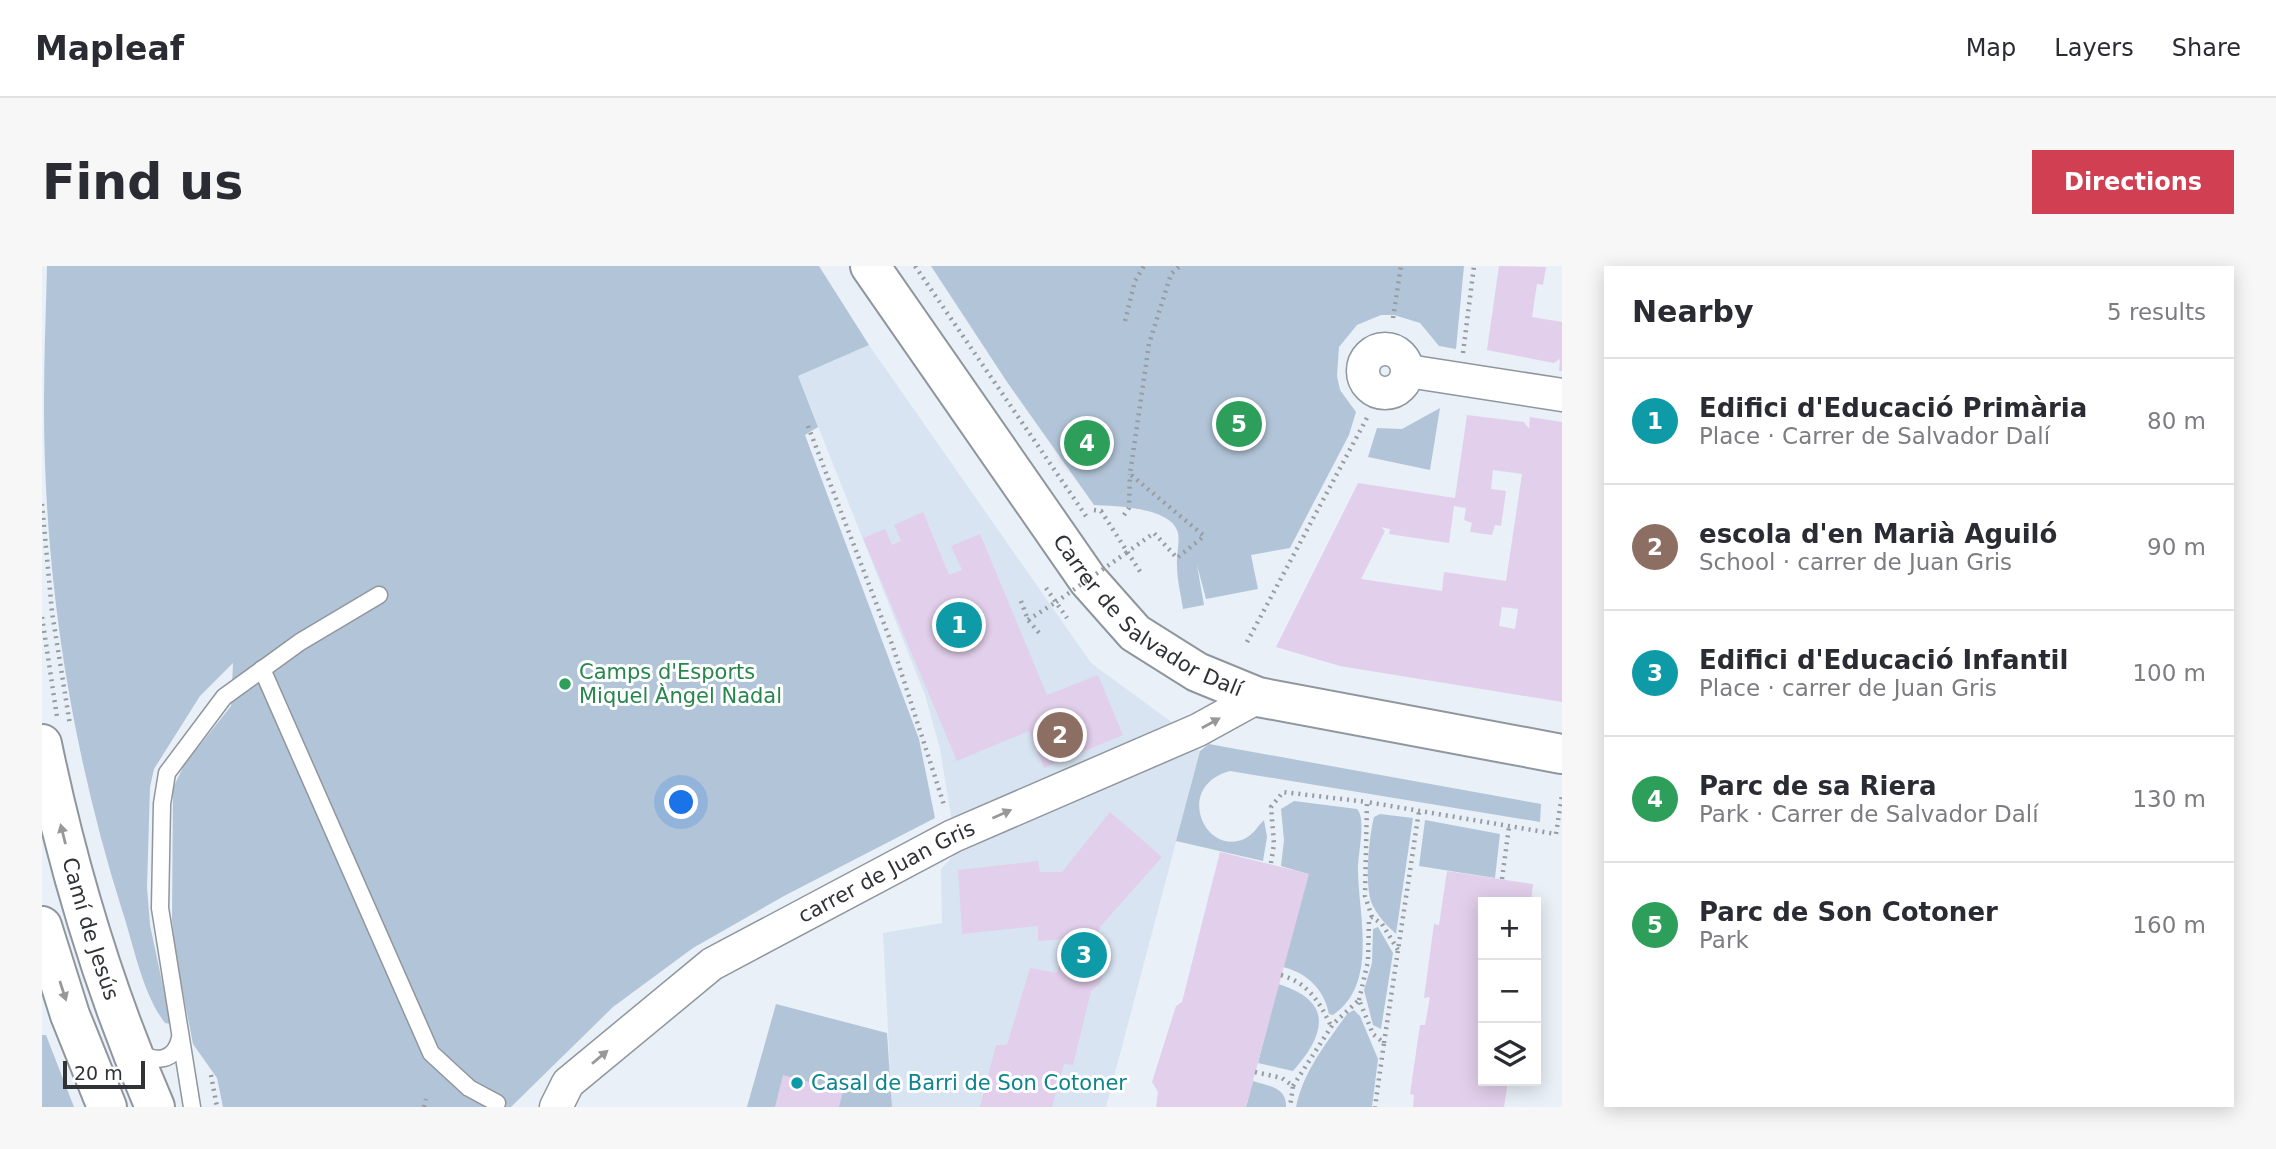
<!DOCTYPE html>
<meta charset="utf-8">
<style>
:root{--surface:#fff;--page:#f7f7f7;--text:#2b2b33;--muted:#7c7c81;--line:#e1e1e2;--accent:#d03f52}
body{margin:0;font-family:"DejaVu Sans",sans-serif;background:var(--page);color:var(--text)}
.controls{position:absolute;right:21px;bottom:21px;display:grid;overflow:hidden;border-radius:0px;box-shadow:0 4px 18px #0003}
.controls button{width:63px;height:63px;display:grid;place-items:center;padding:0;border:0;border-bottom:2px solid var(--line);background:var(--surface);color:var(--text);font:35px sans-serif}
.scale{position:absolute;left:21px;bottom:18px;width:82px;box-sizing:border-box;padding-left:7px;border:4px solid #303235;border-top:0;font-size:19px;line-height:24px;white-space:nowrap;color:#303235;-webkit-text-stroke:5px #fff;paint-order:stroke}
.you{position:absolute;left:640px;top:537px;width:24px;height:24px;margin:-18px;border:5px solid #fff;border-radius:50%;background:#1a73e8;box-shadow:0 0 0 10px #1a73e833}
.badge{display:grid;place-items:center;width:46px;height:46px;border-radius:50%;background:var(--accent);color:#fff;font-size:23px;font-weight:700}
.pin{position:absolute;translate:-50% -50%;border:4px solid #fff;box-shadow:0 2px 7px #0006}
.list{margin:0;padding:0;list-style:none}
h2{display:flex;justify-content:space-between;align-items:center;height:91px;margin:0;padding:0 28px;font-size:30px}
h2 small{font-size:23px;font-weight:400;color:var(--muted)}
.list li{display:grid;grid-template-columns:46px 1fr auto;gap:21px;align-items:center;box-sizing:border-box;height:126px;padding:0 28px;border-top:2px solid var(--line)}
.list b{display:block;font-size:26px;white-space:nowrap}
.list p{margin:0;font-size:23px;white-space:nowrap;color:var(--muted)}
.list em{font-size:23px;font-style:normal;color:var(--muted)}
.icon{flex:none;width:38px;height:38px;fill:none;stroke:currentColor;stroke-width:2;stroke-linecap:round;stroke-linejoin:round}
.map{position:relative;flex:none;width:1520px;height:841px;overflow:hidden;border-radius:0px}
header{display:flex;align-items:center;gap:42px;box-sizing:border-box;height:98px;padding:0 35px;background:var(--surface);border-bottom:2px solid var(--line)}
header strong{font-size:33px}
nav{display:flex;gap:38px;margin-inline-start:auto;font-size:24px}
.intro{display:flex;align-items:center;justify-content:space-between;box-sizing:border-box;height:168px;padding:0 42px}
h1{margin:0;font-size:49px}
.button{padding:18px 32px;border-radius:0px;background:var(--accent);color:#fff;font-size:24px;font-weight:700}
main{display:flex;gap:42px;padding:0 42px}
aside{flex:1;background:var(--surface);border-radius:0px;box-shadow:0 4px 18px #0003}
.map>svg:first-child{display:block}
.built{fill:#d8e4f2}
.green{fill:#b2c5d8}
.building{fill:#e2cfeb;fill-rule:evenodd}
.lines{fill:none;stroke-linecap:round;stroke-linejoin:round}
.service-casing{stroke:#8f969d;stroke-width:19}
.minor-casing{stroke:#8f969d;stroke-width:35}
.tertiary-casing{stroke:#8f969d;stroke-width:42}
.secondary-casing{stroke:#8f969d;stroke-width:42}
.path{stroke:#979ca2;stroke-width:4.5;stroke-dasharray:2 5;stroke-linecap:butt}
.service{stroke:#fff;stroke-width:16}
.minor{stroke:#fff;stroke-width:32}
.tertiary{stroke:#fff;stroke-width:38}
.secondary{stroke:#fff;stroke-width:38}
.path-bridge{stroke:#979ca2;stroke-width:4.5;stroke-dasharray:2 5;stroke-linecap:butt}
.oneway{fill:#98989a}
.leisure-dot{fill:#2e9e5b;stroke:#fff;stroke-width:2.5}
.culture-dot{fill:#0f9aa8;stroke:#fff;stroke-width:2.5}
.labels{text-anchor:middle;stroke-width:6;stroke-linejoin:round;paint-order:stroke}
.street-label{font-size:21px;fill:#303235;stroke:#fff}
.leisure-label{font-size:21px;fill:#27864d;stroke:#fff;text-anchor:start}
.culture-label{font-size:21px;fill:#0d838f;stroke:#fff;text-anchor:start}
</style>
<header>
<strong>Mapleaf</strong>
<nav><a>Map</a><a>Layers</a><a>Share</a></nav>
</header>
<div class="intro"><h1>Find us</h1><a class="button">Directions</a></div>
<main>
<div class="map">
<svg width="1520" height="841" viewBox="0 0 1520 841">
<rect width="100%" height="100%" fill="#e9f0f8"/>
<path class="built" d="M 827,79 L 1049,397 L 1128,455 L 1158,485 L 1064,841 L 850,841 L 841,667 L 900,657 L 899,603 L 915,586 L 898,483 L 883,429 L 756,110 Z"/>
<g class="green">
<path d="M 5,0 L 777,0 L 827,79 L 756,110 L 776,161 L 763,169 L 877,473 L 893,552 L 742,630 L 651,682 L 571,741 L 469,841 L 181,841 L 175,812 L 151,778 L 134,692 L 130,654 L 131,522 L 142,499 L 189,440 L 191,397 L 158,430 L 112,503 L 108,521 L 105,621 L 108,659 L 129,758 L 123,757 C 100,727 92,680 80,644 C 28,479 1,305 2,132 C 2,88 4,44 5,0 Z"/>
<path d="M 889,0 L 1422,0 L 1414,83 L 1397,80 L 1378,57 L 1352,49 L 1339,49 L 1315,59 L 1297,81 L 1295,110 L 1298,124 L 1314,146 L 1307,169 L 1248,282 L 1209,289 L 1216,323 L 1164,333 L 1155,299 L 1162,339 L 1141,343 C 1139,329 1135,314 1135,300 C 1134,290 1138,277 1136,267 C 1130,241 1073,240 1052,239 L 965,116 Z"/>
<path d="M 1398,142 L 1388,204 L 1326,191 L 1335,162 L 1360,163 Z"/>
<path d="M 1167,478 L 1499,538 L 1498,556 L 1188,505 C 1132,520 1162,590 1202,573 C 1211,569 1215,561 1222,554 L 1225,571 L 1221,595 L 1134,575 L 1158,485 Z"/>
<path d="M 1252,535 L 1315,543 C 1325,553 1315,591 1316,606 C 1317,651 1336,719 1291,749 L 1287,748 C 1282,723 1265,707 1241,701 L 1266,608 L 1239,600 L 1242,574 L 1239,543 Z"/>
<path d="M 1338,548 L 1371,552 L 1354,668 C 1345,660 1335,649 1330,638 C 1322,620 1327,570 1332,551 Z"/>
<path d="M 1383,554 L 1458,568 L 1453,612 L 1377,600 Z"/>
<path d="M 1336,661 L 1351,687 L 1339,763 L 1331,759 L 1322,724 L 1330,697 L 1331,663 Z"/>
<path d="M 1236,718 C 1292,735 1284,768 1251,805 L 1216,797 Z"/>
<path d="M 734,738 L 845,767 L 850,841 L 705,841 Z"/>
<path d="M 1312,744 L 1318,750 L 1336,793 L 1330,841 L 1254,841 C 1262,804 1284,778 1305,748 Z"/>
<path d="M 0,769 L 4,769 L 32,841 L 0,841 Z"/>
<path d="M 1211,815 C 1226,820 1245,821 1244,841 L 1204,841 Z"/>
</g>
<g class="building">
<path d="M 1457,0 L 1504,1 L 1501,19 L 1495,18 L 1490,51 L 1520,56 L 1520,105 L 1517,105 L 1518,93 L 1512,97 L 1445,84 Z"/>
<path d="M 1425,149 L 1482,156 L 1487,163 L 1488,151 L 1520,156 L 1520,436 L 1298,400 L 1234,381 L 1316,217 L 1413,232 ZM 1451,204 L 1480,208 L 1464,315 L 1402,306 L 1400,325 L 1319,313 L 1343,265 L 1339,261 L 1348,263 L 1347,268 L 1407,277 L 1412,240 L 1424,242 L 1422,254 L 1430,257 L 1428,266 L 1450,269 L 1453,259 L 1459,260 L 1464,225 L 1449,223 ZM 1460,341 L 1476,343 L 1473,363 L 1457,360 Z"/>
<path d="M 881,246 L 907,309 L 920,304 L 909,280 L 938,268 L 1005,429 L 1056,409 L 1081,469 L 1002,502 L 987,465 L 915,495 L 821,272 L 843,263 L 850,279 L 859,275 L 852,259 Z"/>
<path d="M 1068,546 L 1120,591 L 1058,661 L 1055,673 L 1068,676 L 1059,716 L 1049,725 L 1031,799 L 1022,798 L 1010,841 L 938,841 L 954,779 L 965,779 L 988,702 L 1015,707 L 1023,673 L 996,675 L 996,660 L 920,668 L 916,604 L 996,595 L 998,606 L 1020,606 Z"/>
<path d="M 1178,586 L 1267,608 L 1204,841 L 1114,841 L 1116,826 L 1110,816 L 1134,740 L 1140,736 Z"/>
<path d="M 1405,605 L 1491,618 L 1489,636 L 1441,636 L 1441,815 L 1466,815 L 1462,841 L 1371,841 L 1372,829 L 1368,828 L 1378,759 L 1383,759 L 1388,731 L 1382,732 L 1392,658 L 1397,659 Z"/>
<path d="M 741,809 L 801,825 L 797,841 L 733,841 Z"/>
</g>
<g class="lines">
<defs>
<g id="service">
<path d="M 220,403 L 389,787 L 427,822 L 455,837"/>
<path d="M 95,784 C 112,798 133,796 138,772"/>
<path d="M 150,841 L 118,642 L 120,538 L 125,507 L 182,431 L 258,376 L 337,329"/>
</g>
<g id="minor">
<circle cx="1343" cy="105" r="22"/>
<path d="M 1366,105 L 1520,129"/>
<path id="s1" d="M 514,841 L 526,817 L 670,698 L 911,570 L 1156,464 L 1216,431"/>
</g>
<g id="tertiary">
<path id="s2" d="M 828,0 L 1046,314 L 1093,367 L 1155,406 L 1216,431 L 1520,488"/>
</g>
<g id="secondary">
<path id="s3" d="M 0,478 C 26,603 62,724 113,841"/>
<path d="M 0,660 L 28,749 L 65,841"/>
</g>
</defs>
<use href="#service" class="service-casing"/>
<use href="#minor" class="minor-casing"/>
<use href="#tertiary" class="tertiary-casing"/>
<use href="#secondary" class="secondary-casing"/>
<g class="path">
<path d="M 873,0 L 1046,253"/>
<path d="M 1351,52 L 1359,0"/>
<path d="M 1083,55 L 1093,15 L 1102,0"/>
<path d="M 1421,87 L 1432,0"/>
<path d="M 766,160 L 851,381 L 903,542"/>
<path d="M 0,238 L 10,346 L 28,459"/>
<path d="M 1052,244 L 1059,245 L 1099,307"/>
<path d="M 1082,249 L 1087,242 L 1088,208"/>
<path d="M 1084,287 L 1112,267 L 1135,292 L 1162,270 L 1088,208 L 1107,78 L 1129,8 L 1138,0"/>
<path d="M 1004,322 L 1025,352"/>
<path d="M 979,335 L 986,354 L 999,369"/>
<path d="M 0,351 L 15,451"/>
<path d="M 986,354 L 1014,336"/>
<path d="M 1205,376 L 1327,148"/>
<path d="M 1229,597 L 1232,578 L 1229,541 L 1241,526 L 1325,536"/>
<path d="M 1460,613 L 1467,561"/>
<path d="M 1330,651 L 1323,630 L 1325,536 L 1514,568 L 1520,529"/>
<path d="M 1239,709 C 1266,717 1277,735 1289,760"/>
<path d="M 1317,734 L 1326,695 L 1327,653 L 1330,651 L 1340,658 L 1356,684"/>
<path d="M 1342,777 L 1377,545"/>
<path d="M 1213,806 L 1240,812 L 1251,820 L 1248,841"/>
<path d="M 169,809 L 175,841"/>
<path d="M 1251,820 L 1291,758 L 1317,734 L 1331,768 L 1342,777 L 1333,841"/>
<path d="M 382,841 L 384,833"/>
</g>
<use href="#service" class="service"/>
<use href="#minor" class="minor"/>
<use href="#tertiary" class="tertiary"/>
<use href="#secondary" class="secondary"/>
<path class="path-bridge" d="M 1014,336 L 1084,287"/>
</g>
<defs><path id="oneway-solid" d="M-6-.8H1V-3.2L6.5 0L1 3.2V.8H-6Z" transform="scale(1.75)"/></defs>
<g class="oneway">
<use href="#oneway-solid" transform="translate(1169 457) rotate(-29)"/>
<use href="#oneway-solid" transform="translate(960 548) rotate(-24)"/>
<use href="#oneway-solid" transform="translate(21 568) rotate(-104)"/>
<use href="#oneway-solid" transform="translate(21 725) rotate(72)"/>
<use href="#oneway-solid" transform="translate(558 791) rotate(-40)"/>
</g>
<circle class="leisure-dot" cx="523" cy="418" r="7"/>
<circle class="culture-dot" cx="755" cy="817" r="7"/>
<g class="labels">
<g class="street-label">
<text dy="7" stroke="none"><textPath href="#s2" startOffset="452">Carrer de Salvador Dalí</textPath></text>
<text dy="7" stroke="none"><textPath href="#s1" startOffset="411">carrer de Juan Gris</textPath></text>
<text dy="7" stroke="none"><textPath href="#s3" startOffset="191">Camí de Jesús</textPath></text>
</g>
<g class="leisure-label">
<text x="537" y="413">Camps d'Esports<tspan x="537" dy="24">Miquel Àngel Nadal</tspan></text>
</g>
<g class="culture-label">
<text x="769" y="824">Casal de Barri de Son Cotoner</text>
</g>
</g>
</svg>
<div class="controls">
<button>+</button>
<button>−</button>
<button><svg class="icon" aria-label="layers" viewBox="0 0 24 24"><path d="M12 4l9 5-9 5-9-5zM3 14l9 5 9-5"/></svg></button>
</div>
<div class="scale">20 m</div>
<div class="you"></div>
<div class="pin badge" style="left:917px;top:359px;background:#0f9aa8">1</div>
<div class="pin badge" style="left:1018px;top:469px;background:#8d6e63">2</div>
<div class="pin badge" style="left:1042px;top:689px;background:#0f9aa8">3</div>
<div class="pin badge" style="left:1045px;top:177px;background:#2e9e5b">4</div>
<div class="pin badge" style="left:1197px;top:158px;background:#2e9e5b">5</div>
</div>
<aside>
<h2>Nearby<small>5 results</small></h2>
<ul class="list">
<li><span class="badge" style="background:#0f9aa8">1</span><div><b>Edifici d'Educació Primària</b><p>Place · Carrer de Salvador Dalí</p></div><em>80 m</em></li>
<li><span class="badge" style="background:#8d6e63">2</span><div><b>escola d'en Marià Aguiló</b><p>School · carrer de Juan Gris</p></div><em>90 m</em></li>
<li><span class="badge" style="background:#0f9aa8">3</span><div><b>Edifici d'Educació Infantil</b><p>Place · carrer de Juan Gris</p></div><em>100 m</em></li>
<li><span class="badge" style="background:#2e9e5b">4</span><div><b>Parc de sa Riera</b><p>Park · Carrer de Salvador Dalí</p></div><em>130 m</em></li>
<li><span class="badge" style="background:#2e9e5b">5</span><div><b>Parc de Son Cotoner</b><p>Park</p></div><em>160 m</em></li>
</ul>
</aside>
</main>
